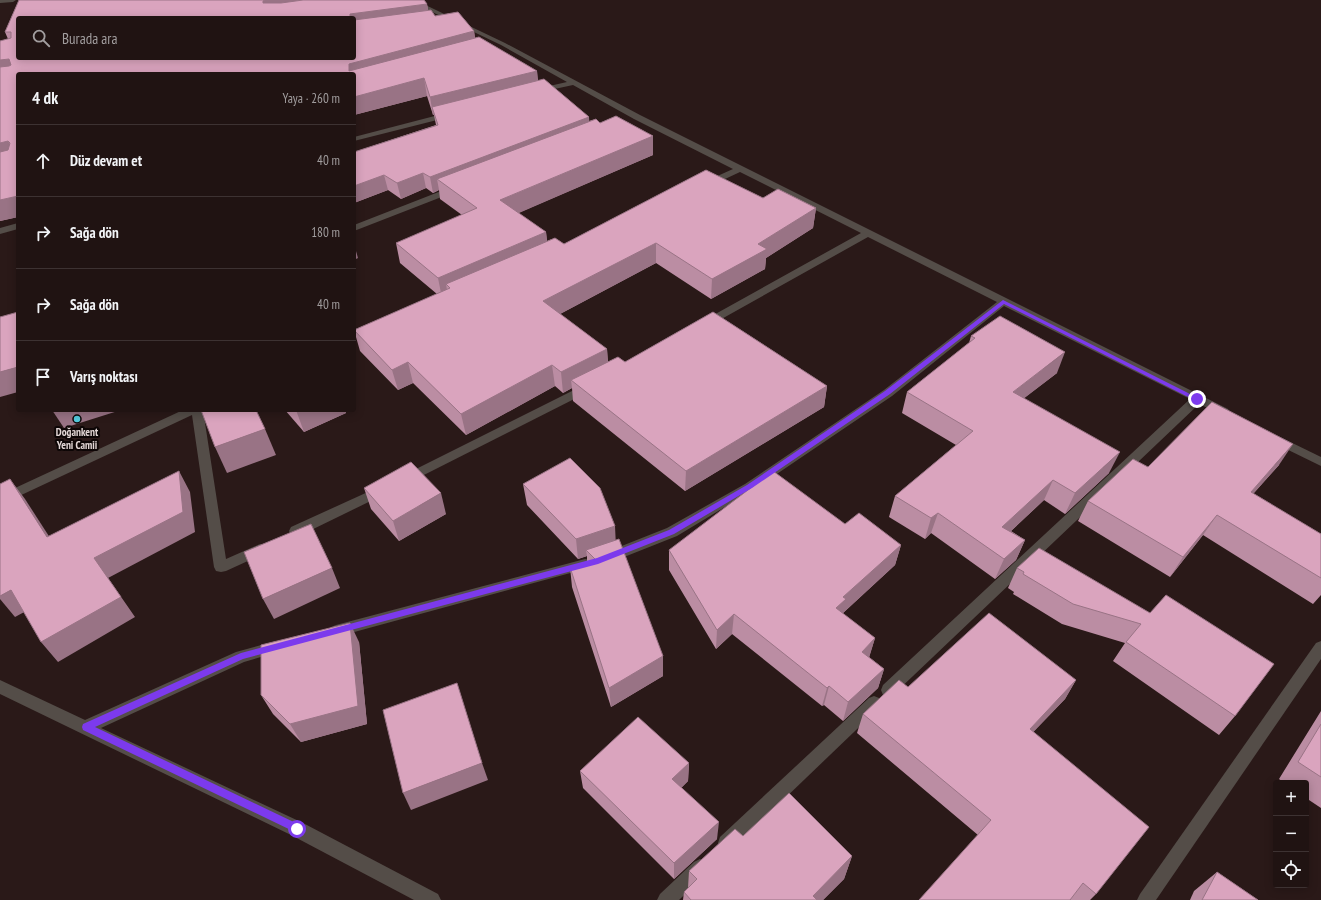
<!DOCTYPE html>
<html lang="tr">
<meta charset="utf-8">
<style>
:root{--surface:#201312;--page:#281c1b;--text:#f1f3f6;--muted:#a29e9f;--line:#3d3232}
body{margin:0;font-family:"PT Sans Narrow",sans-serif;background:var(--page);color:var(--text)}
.controls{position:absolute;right:12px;bottom:12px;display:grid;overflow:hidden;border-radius:4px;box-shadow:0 2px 10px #0003}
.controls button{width:36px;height:36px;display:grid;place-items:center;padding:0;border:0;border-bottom:1px solid var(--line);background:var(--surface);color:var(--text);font:20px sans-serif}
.stop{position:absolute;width:12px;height:12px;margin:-9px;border:3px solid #7c3aed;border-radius:50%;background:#fff}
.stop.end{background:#7c3aed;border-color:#fff;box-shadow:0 1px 4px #0008}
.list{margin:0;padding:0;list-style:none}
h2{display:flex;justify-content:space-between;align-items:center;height:52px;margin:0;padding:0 16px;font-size:17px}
h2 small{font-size:13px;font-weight:400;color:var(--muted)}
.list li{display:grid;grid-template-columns:26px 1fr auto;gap:12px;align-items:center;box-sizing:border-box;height:72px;padding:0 16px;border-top:1px solid var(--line)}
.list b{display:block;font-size:15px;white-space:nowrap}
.list em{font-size:13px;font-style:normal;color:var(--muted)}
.icon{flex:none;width:22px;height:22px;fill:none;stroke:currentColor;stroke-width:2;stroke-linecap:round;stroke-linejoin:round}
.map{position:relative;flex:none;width:1321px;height:900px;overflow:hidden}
.search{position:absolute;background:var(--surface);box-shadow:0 2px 10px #0003;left:16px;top:16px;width:340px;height:44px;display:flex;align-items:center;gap:10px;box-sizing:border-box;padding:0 14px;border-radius:4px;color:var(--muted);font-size:15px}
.panel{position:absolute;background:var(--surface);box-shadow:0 2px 10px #0003;left:16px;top:72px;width:340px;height:340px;border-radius:4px}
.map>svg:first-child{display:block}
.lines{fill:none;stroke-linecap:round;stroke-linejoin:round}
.minor{fill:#544d48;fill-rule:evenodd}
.wall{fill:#bb8da3;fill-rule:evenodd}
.shaded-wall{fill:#997385}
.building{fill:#daa4be;stroke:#997385}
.route{fill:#7c3aed}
.poi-dot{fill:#53cadc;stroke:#0d0606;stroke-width:1.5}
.labels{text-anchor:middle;stroke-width:4;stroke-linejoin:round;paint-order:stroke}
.poi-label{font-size:11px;font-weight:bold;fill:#e3d7d6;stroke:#0d0606}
</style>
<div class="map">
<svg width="1321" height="900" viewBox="0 0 1321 900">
<rect width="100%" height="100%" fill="#2a1918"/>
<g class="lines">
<g class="minor">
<path d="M 0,0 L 16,0 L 13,2 L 0,3 Z"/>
<path d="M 407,0 L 415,0 L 505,43 L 640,115 L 1228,409 L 1230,412 L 1228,415 L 1224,416 L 1199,404 L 893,695 L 888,697 L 883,695 L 881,690 L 883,685 L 1190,399 L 1004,306 L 892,396 L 753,490 L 677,536 L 614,561 L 609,562 L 604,561 L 602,557 L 604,553 L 667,528 L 745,484 L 884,390 L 997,302 L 868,237 L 709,326 L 701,326 L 700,324 L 701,322 L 861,233 L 740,172 L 710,186 L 704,186 L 703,184 L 704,182 L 733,169 L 634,119 L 573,85 L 536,93 L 536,89 L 567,82 L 501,45 Z"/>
<path d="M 450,112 L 454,114 L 453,116 L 354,141 L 354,137 Z"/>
<path d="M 454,186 L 457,187 L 458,189 L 457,191 L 354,231 L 354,225 Z"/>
<path d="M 18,223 L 18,229 L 0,234 L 0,228 Z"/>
<path d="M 586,384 L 590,385 L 592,388 L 590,391 L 410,482 L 406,484 L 402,482 L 400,479 L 402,476 Z"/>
<path d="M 183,410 L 203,410 L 226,559 L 260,544 L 265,545 L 267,549 L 265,553 L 226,571 L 221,572 L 216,571 L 214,567 L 192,415 L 0,505 L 0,495 Z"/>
<path d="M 1278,436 L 1321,457 L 1321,466 L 1274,443 L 1272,440 L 1274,437 Z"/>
<path d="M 381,486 L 385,488 L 387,491 L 385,494 L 301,535 L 296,536 L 291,535 L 289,531 L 291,527 Z"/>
<path d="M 585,559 L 590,560 L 592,564 L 590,568 L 585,569 L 336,637 L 331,635 L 329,631 L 331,627 L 336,625 Z"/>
<path d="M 276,641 L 281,643 L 283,647 L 281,651 L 244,662 L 101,728 L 303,823 L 438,894 L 441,900 L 414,900 L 291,835 L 0,694 L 0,680 L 85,720 L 236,652 Z"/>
<path d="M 1321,641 L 1321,659 L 1156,900 L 1137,900 L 1140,894 L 1316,643 Z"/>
<path d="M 874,696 L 879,698 L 882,703 L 879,708 L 732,849 L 726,851 L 720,849 L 718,843 L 720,837 L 869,698 Z"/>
<path d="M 700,859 L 706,862 L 709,868 L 706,874 L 679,900 L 657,900 L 660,894 L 694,862 Z"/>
</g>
</g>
<g class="wall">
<path d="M 19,0 L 424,0 L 427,4 L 428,10 L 431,10 L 435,16 L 458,12 L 474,31 L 475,38 L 479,37 L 537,71 L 538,81 L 544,79 L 589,117 L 589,121 L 596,119 L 600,123 L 616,116 L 653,136 L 653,155 L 518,213 L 546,232 L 547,241 L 555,238 L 564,244 L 706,170 L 763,198 L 778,189 L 816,208 L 813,228 L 766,258 L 765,269 L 711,299 L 656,263 L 560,314 L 607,349 L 608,362 L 618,357 L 625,362 L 713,312 L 827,386 L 824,407 L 685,491 L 573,401 L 572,388 L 563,393 L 555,386 L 466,435 L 413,383 L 398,390 L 360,351 L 354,330 L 437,294 L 400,263 L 396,243 L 462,215 L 440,199 L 439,190 L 433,193 L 426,188 L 401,199 L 388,190 L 354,203 L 354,152 L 436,125 L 434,115 L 433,115 L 427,96 L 354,115 L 354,74 L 18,74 L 18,217 L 0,221 L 0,41 L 8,39 L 5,32 ZM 18,18 L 354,18 L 354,58 L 18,58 Z"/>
<path d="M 971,336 L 1057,373 L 1024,398 L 1109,473 L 1065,514 L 1044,500 L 1011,531 L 1025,540 L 1016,560 L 995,579 L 931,533 L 925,539 L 889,517 L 895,496 L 956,445 L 902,413 L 907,392 L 969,343 Z"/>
<path d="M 285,410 L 345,410 L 346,413 L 304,432 Z"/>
<path d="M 1279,465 L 1253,494 L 1321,534 L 1321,595 L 1313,604 L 1203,535 L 1170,577 L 1078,521 L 1088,501 L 1148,467 Z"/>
<path d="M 523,484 L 615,526 L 615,540 L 663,656 L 663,676 L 611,707 L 572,587 L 570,567 L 587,562 L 587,556 L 578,559 L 527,505 Z"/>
<path d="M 364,488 L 446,514 L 399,541 L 371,509 Z"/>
<path d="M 845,524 L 901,545 L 895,565 L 843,613 L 842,613 L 875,638 L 869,657 L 884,669 L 878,688 L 843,721 L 824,705 L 822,706 L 732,634 L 716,649 L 669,570 L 669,550 Z"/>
<path d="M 1017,568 L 1150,613 L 1235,716 L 1219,735 L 1113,661 L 1125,643 L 1062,624 L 1013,594 L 1014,592 L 1008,588 Z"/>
<path d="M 359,642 L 367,724 L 301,742 L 273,714 L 261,695 Z"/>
<path d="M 1076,680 L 1065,699 L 1033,732 L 1096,894 L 1090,900 L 1071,900 L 978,835 L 857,733 L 863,714 L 908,687 Z"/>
<path d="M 1321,711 L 1321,808 L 1306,798 L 1306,783 L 1284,783 L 1279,779 Z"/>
<path d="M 689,763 L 688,781 L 681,788 L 717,839 L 674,879 L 583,788 L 580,771 Z"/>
<path d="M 852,856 L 844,879 L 823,900 L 683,900 L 684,892 L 688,888 L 689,871 Z"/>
<path d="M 1217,872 L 1258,900 L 1190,900 L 1194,891 Z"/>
</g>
<g class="shaded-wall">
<path d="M 265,0 L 375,0 L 268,18 L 263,3 L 263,1 Z"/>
<path d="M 427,4 L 430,20 L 354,30 L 354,18 L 350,18 L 350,14 Z"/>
<path d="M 474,31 L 476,48 L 349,71 L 349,64 Z"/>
<path d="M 9,59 L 18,77 L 0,75 L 0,60 Z"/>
<path d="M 537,71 L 538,88 L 432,107 L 434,115 L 433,115 L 430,97 Z"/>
<path d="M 424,78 L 427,96 L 354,115 L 354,97 Z"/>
<path d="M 589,117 L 590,131 L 437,179 L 439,190 L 433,193 L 430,177 Z"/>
<path d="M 653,136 L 653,155 L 503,220 L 500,200 Z"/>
<path d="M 8,141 L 18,160 L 0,164 L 0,143 Z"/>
<path d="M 423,173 L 426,188 L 401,199 L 397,183 Z"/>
<path d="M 384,175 L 388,190 L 354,203 L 354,186 Z"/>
<path d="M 18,196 L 18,217 L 0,221 L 0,200 Z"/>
<path d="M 816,208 L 813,228 L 766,258 L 765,269 L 711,299 L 712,279 L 758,244 Z"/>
<path d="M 546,232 L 548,252 L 446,284 L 448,296 L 442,298 L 438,278 Z"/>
<path d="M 656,243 L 656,263 L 545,322 L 543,301 Z"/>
<path d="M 354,244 L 358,258 L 354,260 Z"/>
<path d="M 607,349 L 608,369 L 571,380 L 572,388 L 563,393 L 561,372 Z"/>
<path d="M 1065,352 L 1057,373 L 1005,413 L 1013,392 Z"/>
<path d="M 408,362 L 413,383 L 398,390 L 392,370 Z"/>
<path d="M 552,365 L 555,386 L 466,435 L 461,414 Z"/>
<path d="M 18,367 L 18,392 L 0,397 L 0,372 Z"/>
<path d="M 827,386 L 824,407 L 685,491 L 686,471 Z"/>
<path d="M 52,410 L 121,410 L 64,428 Z"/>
<path d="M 296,410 L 345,410 L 346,413 L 304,432 Z"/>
<path d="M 265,429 L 276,455 L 227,473 L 215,447 Z"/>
<path d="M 1293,444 L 1279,465 L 1236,513 L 1251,492 Z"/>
<path d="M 1120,452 L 1109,473 L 1065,514 L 1075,493 Z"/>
<path d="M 179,471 L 190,492 L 195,532 L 108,578 L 135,617 L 58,662 L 41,642 L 94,558 Z"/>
<path d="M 10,479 L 25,499 L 63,558 L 47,537 Z"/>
<path d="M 1053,480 L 1044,500 L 994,547 L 1002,527 Z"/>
<path d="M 441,493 L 446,514 L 399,541 L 393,521 Z"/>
<path d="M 938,513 L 931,533 L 925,539 L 931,518 Z"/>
<path d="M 1217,515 L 1203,535 L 1170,577 L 1183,557 Z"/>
<path d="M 615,526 L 616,547 L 586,550 L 587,556 L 578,559 L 576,539 Z"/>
<path d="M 1025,540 L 1016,560 L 995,579 L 1004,559 Z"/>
<path d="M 901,545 L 895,565 L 843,613 L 841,619 L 836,608 L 843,597 Z"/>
<path d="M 332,568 L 340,588 L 274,619 L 263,599 Z"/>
<path d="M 11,590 L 28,610 L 15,617 L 0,599 L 0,596 Z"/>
<path d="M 734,614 L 732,634 L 716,649 L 717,630 Z"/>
<path d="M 350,623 L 359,642 L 367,724 L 301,742 L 290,724 Z"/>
<path d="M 875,638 L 869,658 L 862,652 Z"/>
<path d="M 663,656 L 663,676 L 611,707 L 609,688 Z"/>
<path d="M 884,669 L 878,688 L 843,721 L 848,702 Z"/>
<path d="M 1076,680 L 1065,699 L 1019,747 L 1030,729 Z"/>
<path d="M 829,686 L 824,705 L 822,706 L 827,688 Z"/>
<path d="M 482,763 L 488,780 L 411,810 L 403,793 Z"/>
<path d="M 689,763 L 688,781 L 672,797 L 672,779 Z"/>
<path d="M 719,822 L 717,839 L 674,879 L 674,863 Z"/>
<path d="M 852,856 L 844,879 L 823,900 L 812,900 L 813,896 Z"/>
</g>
<g class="building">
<path d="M 19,0 L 265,0 L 263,1 L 263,3 L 281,3 L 303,0 L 424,0 L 427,4 L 350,14 L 350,18 L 18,18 L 18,58 L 354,58 L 354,20 L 431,10 L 435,16 L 458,12 L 474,31 L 349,64 L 349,71 L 479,37 L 537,71 L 430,97 L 424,78 L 354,97 L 354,74 L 18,74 L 18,196 L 0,200 L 0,152 L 8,150 L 10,143 L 8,141 L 0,143 L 0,67 L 9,66 L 11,65 L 9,59 L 0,60 L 0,41 L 11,38 L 11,32 L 5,32 Z"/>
<path d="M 544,79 L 589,117 L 430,177 L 423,173 L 397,183 L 384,175 L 354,186 L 354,152 L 438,125 L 432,107 Z"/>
<path d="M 616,116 L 653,136 L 500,200 L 546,232 L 438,278 L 396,243 L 477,208 L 437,179 L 596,119 L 600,123 Z"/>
<path d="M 706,170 L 763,198 L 778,189 L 816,208 L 758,244 L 767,249 L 712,279 L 656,243 L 543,301 L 607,349 L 561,372 L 552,365 L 461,414 L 408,362 L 392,370 L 354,330 L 450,288 L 446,284 L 555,238 L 564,244 Z"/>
<path d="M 18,312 L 18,367 L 0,372 L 0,317 Z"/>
<path d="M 713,312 L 827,386 L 686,471 L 571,380 L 618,357 L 625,362 Z"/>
<path d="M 1000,316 L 1065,352 L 1013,392 L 1120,452 L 1075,493 L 1053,480 L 1002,527 L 1025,540 L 1004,559 L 938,513 L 931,518 L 895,496 L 973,431 L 907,392 L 975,338 L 971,336 Z"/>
<path d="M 1212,402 L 1293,444 L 1251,492 L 1321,534 L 1321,578 L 1217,515 L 1183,557 L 1088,501 L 1133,459 L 1148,467 Z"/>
<path d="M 201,410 L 256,410 L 265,429 L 215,447 Z"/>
<path d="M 570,458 L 600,488 L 615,526 L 576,539 L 523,484 Z"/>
<path d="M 411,462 L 441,493 L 393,521 L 364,488 Z"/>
<path d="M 179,471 L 183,512 L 94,558 L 121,597 L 41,642 L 11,590 L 0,596 L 0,484 L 10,479 L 47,537 Z"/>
<path d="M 773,471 L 845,524 L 859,513 L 901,545 L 843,597 L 846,599 L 836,608 L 875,638 L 862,652 L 884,669 L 848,702 L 829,686 L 827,688 L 734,614 L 717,630 L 669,550 Z"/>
<path d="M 311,524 L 332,568 L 263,599 L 244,552 Z"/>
<path d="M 619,539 L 663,656 L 609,688 L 570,567 L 596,560 L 586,550 Z"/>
<path d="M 1039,548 L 1150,613 L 1166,595 L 1274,664 L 1235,716 L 1126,642 L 1141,624 L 1073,604 L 1023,574 L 1024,572 L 1017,568 Z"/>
<path d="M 989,613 L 1076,680 L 1030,729 L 1149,827 L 1096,894 L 1083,883 L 1070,900 L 919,900 L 991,820 L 863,714 L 899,680 L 908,687 Z"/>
<path d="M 350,623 L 358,706 L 290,724 L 261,695 L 261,645 Z"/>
<path d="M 457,683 L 482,763 L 403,793 L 383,710 Z"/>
<path d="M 638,717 L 689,763 L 672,779 L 719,822 L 674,863 L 580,771 Z"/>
<path d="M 1321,724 L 1321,777 L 1298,762 Z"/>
<path d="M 789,793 L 852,856 L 813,896 L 817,900 L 691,900 L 684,892 L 697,879 L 689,871 L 735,829 L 743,836 Z"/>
<path d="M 1217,872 L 1258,900 L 1202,900 Z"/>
</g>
<path class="route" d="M 1003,300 L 1200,399 L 1194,400 L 1004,304 L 890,394 L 752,488 L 674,534 L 598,564 L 243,659 L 95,727 L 300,825 L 301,829 L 300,832 L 297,833 L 83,730 L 82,727 L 83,724 L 241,653 L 597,558 L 669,530 L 747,485 L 885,391 Z"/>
<circle class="poi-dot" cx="77" cy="419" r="4"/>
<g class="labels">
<g class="poi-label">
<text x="77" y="436">Doğankent<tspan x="77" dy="13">Yeni Camii</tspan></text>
</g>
</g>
</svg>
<div class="controls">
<button>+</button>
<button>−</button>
<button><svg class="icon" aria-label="locate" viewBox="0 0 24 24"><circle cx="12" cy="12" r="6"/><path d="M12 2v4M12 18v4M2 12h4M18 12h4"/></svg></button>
</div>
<div class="stop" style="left:297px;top:829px"></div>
<div class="stop end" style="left:1197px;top:399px"></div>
<div class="search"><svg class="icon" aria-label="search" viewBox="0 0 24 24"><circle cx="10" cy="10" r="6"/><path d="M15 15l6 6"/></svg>Burada ara</div>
<section class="panel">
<h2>4 dk<small>Yaya · 260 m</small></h2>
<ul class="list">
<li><svg class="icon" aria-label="ahead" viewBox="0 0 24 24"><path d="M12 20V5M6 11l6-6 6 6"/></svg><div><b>Düz devam et</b></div><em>40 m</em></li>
<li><svg class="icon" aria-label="right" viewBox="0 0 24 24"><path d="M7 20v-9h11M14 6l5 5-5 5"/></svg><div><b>Sağa dön</b></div><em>180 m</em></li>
<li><svg class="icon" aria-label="right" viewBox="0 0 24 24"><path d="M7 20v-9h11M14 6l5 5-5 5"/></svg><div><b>Sağa dön</b></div><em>40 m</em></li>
<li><svg class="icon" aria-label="arrive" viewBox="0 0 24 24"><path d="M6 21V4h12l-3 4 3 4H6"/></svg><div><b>Varış noktası</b></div></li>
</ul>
</section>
</div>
